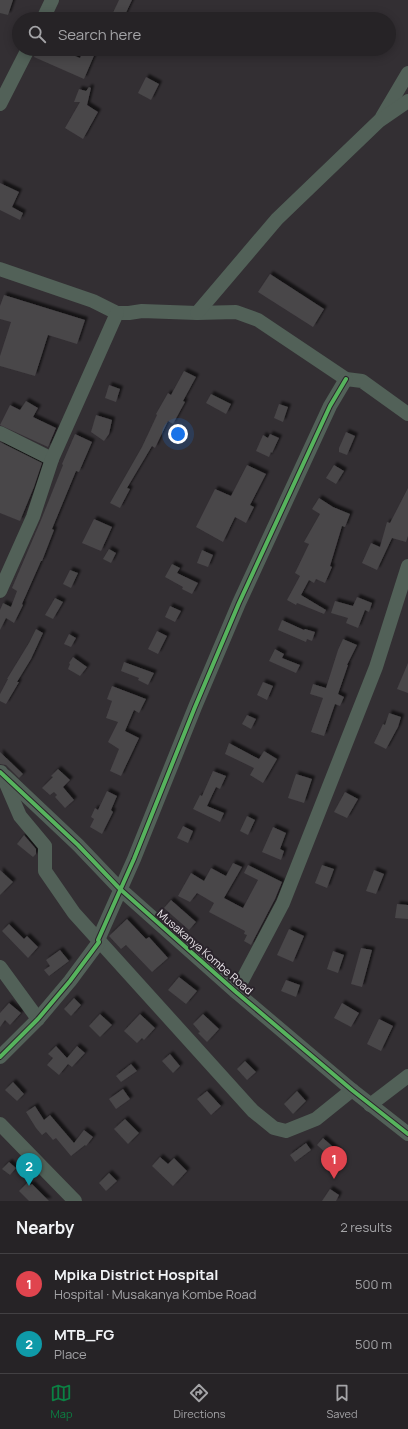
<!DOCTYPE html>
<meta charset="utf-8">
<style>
:root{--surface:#262326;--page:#2e2b2e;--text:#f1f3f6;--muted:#a4a4a7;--line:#424043;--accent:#0b8043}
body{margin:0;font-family:Manrope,sans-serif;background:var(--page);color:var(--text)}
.you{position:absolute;left:178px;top:434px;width:14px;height:14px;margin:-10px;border:3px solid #fff;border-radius:50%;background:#1a73e8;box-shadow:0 0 0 6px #1a73e833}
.badge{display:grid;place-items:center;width:26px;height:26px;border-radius:50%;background:var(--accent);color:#fff;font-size:13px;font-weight:700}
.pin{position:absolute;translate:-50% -33px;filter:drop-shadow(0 1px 2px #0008)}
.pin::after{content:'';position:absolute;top:21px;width:14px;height:12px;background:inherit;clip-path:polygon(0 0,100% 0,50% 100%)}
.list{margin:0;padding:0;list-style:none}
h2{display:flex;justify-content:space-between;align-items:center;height:52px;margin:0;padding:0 16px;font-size:17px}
h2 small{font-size:13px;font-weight:400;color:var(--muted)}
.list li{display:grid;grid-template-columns:26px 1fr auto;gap:12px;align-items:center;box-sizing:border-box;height:60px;padding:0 16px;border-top:1px solid var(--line)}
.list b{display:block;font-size:15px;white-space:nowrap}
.list p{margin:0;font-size:13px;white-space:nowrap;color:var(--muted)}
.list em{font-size:13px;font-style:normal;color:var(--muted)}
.icon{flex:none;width:22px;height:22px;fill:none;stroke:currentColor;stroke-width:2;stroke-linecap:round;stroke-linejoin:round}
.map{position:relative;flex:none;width:408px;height:1201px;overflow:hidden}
.search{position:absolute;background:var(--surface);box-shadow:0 2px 10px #0003;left:12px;right:12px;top:12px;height:44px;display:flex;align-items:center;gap:10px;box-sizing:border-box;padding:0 14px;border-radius:22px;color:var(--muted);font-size:15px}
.sheet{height:172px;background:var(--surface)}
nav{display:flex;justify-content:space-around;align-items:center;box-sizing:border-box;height:56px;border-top:1px solid var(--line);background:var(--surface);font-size:11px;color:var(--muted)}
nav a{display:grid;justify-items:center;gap:2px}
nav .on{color:var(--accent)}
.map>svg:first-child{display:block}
.building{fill:#494649;filter:url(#shadow)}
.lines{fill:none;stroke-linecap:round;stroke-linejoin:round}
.minor{stroke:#526158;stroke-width:14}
.cycleway-casing{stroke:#2a232b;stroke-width:6}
.cycleway{stroke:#56b35d;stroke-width:4}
.labels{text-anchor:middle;stroke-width:4;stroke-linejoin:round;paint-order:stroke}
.street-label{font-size:11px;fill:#eae5ea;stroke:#2a232b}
</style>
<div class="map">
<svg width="408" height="1201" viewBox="0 0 408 1201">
<defs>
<filter id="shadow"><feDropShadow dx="3" dy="-3" stdDeviation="1" flood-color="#0009"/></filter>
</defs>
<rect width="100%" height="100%" fill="#332f33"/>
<g class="building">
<path d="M 0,0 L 13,0 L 8,15 L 0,13 Z"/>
<path d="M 119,0 L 132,0 L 123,19 L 110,19 Z"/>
<path d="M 37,49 L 42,49 L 51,53 L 52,49 L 58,49 L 80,58 L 84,49 L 90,49 L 96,51 L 84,79 L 34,57 Z"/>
<path d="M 146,77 L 159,84 L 151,100 L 138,93 Z"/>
<path d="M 89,87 L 91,88 L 87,105 L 98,112 L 83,139 L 65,128 L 80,102 L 74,102 L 79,89 L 86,91 Z"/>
<path d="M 0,183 L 19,192 L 12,207 L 23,213 L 20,220 L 0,210 Z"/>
<path d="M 270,274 L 324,309 L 313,327 L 258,292 Z"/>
<path d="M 4,295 L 85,320 L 77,344 L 48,335 L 35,376 L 0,366 L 0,356 L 11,322 L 0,319 L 0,306 Z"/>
<path d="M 184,371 L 196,377 L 183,401 L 185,402 L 173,424 L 168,421 L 155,448 L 152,446 L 127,488 L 130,489 L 120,508 L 110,503 L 142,447 L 157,415 L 156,414 L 168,393 L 171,395 Z"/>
<path d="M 109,385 L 120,389 L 116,402 L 105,398 Z"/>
<path d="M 211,394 L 231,404 L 226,414 L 206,403 Z"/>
<path d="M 26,401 L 38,408 L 33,417 L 56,428 L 48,447 L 0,425 L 10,405 L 20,410 Z"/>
<path d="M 279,404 L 288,407 L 283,422 L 274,418 Z"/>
<path d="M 96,415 L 112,420 L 109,434 L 104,441 L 91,432 Z"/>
<path d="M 346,432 L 355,436 L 347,455 L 339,452 L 339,448 Z"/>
<path d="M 75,434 L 92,442 L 79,472 L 76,471 L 52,529 L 54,530 L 42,561 L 41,561 L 22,604 L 23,605 L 14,623 L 6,618 L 0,630 L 0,610 L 3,603 L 11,607 L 17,591 L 12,588 L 41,520 L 63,465 L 62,464 Z"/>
<path d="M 270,434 L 279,438 L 272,453 L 271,452 L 269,457 L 256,451 L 263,435 L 268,438 Z"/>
<path d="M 0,442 L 42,463 L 34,487 L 20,521 L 0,513 Z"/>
<path d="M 247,465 L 266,474 L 250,505 L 254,507 L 246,523 L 235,517 L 223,542 L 196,527 L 215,489 L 231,496 Z"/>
<path d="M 334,465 L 344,471 L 336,484 L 326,478 Z"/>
<path d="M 408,488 L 408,536 L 406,542 L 392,538 L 377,570 L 362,563 L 371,543 L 380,547 L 387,522 L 390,523 Z"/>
<path d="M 319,498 L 333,507 L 350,514 L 345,527 L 342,526 L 330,566 L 332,567 L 325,583 L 316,579 L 314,583 L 309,580 L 301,595 L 326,610 L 324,614 L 297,603 L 296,605 L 287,600 L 300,576 L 295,573 L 309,544 L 304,542 L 320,514 L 312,509 Z"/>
<path d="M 94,519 L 112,527 L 101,551 L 82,543 Z"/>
<path d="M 109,549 L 116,553 L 111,563 L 103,559 Z"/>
<path d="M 202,550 L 213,555 L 208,567 L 197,563 Z"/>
<path d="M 172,564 L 180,568 L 177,573 L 198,583 L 192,594 L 182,589 L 183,587 L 165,577 Z"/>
<path d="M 70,570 L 78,573 L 71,588 L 63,584 Z"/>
<path d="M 357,597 L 372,603 L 369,612 L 365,610 L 358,628 L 346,623 L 348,618 L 331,613 L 335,601 L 353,606 Z"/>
<path d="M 55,598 L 63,602 L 53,619 L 45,615 Z"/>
<path d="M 170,606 L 181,611 L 175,622 L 165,617 Z"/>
<path d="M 282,620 L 304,630 L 305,629 L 315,632 L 312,641 L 307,639 L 306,642 L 278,630 Z"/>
<path d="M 36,629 L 43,633 L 31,659 L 17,682 L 19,682 L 6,704 L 0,701 L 0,694 L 8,679 L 7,679 L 29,643 Z"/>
<path d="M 157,631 L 167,636 L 158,654 L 148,649 Z"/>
<path d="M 69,634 L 76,638 L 71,647 L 64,644 Z"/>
<path d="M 343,639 L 357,645 L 347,665 L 348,665 L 338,694 L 344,697 L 340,706 L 335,704 L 324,736 L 311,732 L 323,698 L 310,694 L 313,684 L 326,688 L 338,650 Z"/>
<path d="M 275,649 L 284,654 L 282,658 L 300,665 L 296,673 L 269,661 Z"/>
<path d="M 73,657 L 87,667 L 80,676 L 68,669 L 70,664 L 69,663 Z"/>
<path d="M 124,662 L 154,673 L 148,685 L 138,680 L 139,678 L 121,671 Z"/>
<path d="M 408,663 L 408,693 L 397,689 Z"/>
<path d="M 263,682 L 273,686 L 267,700 L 257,695 Z"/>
<path d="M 112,686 L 146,699 L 139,713 L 134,710 L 125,731 L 139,738 L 121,776 L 110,771 L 119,749 L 108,742 L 118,722 L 106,718 L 112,701 L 107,699 Z"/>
<path d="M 389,713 L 401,717 L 398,727 L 386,749 L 374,743 L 383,724 L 385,725 Z"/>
<path d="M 247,715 L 256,719 L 251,729 L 242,724 Z"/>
<path d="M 229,743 L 259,759 L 264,751 L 277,759 L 263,783 L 250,775 L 254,768 L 225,754 Z"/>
<path d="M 0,752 L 23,774 L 19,778 L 6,765 L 0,764 Z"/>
<path d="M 58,769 L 70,780 L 63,787 L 74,800 L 65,808 L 55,797 L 57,795 L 54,792 L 50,795 L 42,788 L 53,777 L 51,776 Z"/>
<path d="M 213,771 L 226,776 L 220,789 L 216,787 L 207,806 L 224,813 L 220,822 L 193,809 L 200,795 L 202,796 Z"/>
<path d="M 296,774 L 312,779 L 304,803 L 288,798 Z"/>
<path d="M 107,791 L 117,796 L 111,810 L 113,812 L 102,834 L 90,827 L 94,819 L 91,817 L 95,808 L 98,810 Z"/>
<path d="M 345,792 L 358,799 L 347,818 L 334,812 Z"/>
<path d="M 247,816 L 255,820 L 248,835 L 240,831 Z"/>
<path d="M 183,826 L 193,831 L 188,843 L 177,838 Z"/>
<path d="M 273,827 L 286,833 L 280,849 L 284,851 L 281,860 L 262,852 Z"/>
<path d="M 24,835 L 36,849 L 36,854 L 33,857 L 17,844 Z"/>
<path d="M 233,863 L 242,867 L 224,898 L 243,908 L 258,880 L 244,873 L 248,865 L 282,882 L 275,899 L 251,945 L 244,941 L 247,935 L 244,934 L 245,931 L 209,912 L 214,903 L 197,893 L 190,902 L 178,896 L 191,873 L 204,881 L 211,868 L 226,876 Z"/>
<path d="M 322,865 L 334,869 L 327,888 L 315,883 Z"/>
<path d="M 0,870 L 13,882 L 0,895 Z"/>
<path d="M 374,870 L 384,874 L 376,894 L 366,891 Z"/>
<path d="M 171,900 L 196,922 L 189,930 L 164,908 Z"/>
<path d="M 397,904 L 408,905 L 408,919 L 395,918 Z"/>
<path d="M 127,919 L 146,939 L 149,937 L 168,958 L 152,972 L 126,945 L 121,949 L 109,936 Z"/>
<path d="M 9,924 L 24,939 L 27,936 L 38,947 L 28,958 L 2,931 Z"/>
<path d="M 289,929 L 304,936 L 293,962 L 277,955 Z"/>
<path d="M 361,948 L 372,950 L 362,987 L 351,984 Z"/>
<path d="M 60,950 L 69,961 L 49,976 L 44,970 L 50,966 L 46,960 Z"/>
<path d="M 333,951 L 344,955 L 338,973 L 327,969 Z"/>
<path d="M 179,977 L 197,991 L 186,1004 L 168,990 Z"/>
<path d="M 286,980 L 300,985 L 296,997 L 281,991 Z"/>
<path d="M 74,998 L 81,1005 L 71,1016 L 64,1009 Z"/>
<path d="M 9,1003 L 21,1013 L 10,1025 L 5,1020 L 0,1027 L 0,1013 Z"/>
<path d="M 342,1003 L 359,1013 L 351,1027 L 334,1018 Z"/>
<path d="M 100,1014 L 112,1025 L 100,1037 L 89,1026 Z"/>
<path d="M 140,1014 L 155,1028 L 144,1040 L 142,1038 L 137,1043 L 124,1031 Z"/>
<path d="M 203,1014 L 219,1029 L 207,1042 L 198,1033 L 200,1032 L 193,1024 Z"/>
<path d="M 379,1019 L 393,1026 L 381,1051 L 367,1044 Z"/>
<path d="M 56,1046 L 67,1058 L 77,1046 L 85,1053 L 72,1067 L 68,1064 L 59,1075 L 47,1065 L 53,1058 L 48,1054 Z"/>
<path d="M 170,1054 L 180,1066 L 173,1073 L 162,1061 Z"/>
<path d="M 245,1061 L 256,1072 L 247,1080 L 237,1069 Z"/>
<path d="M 131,1064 L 137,1071 L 121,1082 L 116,1076 Z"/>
<path d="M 13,1082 L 24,1094 L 17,1101 L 5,1090 Z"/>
<path d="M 123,1089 L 130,1099 L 116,1109 L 109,1099 Z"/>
<path d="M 207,1091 L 221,1106 L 211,1115 L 197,1099 Z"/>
<path d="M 297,1091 L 306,1101 L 293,1114 L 284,1104 Z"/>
<path d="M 35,1106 L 44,1120 L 50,1115 L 74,1143 L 84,1130 L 93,1137 L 86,1146 L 85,1145 L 71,1156 L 56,1138 L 53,1140 L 46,1132 L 42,1135 L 36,1128 L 26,1112 Z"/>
<path d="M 125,1119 L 139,1133 L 128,1144 L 114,1129 Z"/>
<path d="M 323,1138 L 341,1154 L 335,1161 L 317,1145 Z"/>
<path d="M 306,1143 L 311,1150 L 295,1162 L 290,1155 Z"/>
<path d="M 160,1157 L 168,1164 L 174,1158 L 187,1171 L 173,1186 L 152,1166 Z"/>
<path d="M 9,1162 L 16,1168 L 10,1175 L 2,1169 Z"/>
<path d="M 109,1173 L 117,1181 L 106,1191 L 99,1183 Z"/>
<path d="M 28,1182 L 30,1185 L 32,1184 L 49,1201 L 29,1201 L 19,1191 Z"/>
<path d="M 330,1189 L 339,1195 L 336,1201 L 322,1201 Z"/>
</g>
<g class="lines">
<g class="minor">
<path d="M 43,19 L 52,0"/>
<path d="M 0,104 L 28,49"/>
<path d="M 382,117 L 408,73"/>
<path d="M 0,269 L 93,301 L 117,313 L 129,313 L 142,311 L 197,313 L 236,312 L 258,320 L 346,379 L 362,381 L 408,414"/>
<path d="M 197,313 L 277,219 L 379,121 L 408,101"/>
<path d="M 0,433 L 52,459"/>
<path d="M 0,591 L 33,517 L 52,459 L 117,313"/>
<path d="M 1,772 L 20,816 L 45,846 L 45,871 L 74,913 L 253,1111 L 274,1128 L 286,1131 L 316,1119 L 352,1090"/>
<path d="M 5,776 L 78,845 L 119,888 L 236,992 L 352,1090 L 408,1134"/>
<path d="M 0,967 L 38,1019"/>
<path d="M 236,992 L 283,903 L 376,667 L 408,566"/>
<path d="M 0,1057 L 38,1019 L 70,981 L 99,942 L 98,940 L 134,859 L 195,707 L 239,603 L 330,406 L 346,379"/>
<path d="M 370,1105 L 408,1076"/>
<path d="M 0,1124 L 75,1201"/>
</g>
<defs>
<g id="cycleway">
<path d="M 0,772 L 78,845 L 119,888 L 236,992 L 352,1090 L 408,1134"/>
<path d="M 0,1057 L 38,1019 L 70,981 L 99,942 L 98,940 L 134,859 L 195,707 L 239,603 L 330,406 L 346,379"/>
</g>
</defs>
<use href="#cycleway" class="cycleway-casing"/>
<use href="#cycleway" class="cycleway"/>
</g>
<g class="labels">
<g class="street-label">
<text transform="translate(205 952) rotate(41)" y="4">Musakanya Kombe Road</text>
</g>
</g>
</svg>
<div class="you"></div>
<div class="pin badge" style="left:334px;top:1179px;background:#e0444e">1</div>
<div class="pin badge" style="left:29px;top:1186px;background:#0f9aa8">2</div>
<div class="search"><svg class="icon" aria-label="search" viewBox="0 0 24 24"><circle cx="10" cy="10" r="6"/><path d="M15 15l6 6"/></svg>Search here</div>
</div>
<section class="sheet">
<h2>Nearby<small>2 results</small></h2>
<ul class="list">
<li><span class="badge" style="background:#e0444e">1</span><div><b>Mpika District Hospital</b><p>Hospital · Musakanya Kombe Road</p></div><em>500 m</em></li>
<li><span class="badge" style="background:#0f9aa8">2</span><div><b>MTB_FG</b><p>Place</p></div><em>500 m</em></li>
</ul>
</section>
<nav>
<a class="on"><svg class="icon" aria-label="map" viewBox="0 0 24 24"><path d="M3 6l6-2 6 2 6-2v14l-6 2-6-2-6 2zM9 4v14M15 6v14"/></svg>Map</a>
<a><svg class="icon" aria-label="directions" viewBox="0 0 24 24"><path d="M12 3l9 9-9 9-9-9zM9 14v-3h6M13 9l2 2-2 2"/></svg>Directions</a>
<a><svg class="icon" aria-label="saved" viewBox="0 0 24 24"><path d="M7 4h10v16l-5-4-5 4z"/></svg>Saved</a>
</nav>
